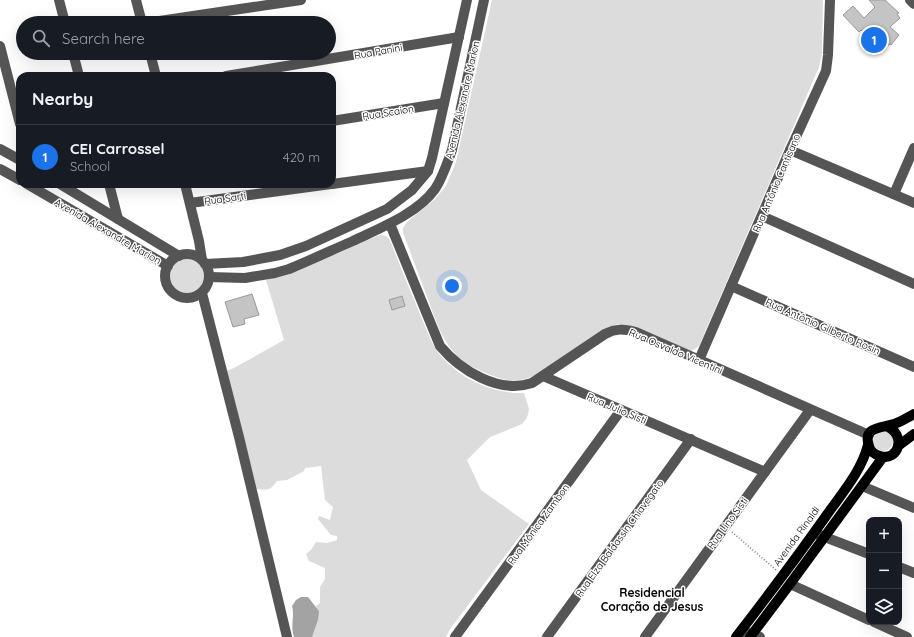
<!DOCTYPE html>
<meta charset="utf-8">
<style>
:root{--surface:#171b24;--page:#242831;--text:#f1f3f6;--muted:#9ea1a6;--line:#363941;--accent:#1a73e8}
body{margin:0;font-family:Quicksand,sans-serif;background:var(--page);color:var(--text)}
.controls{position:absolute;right:12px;bottom:12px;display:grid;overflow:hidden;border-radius:8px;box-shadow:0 4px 16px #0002}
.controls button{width:36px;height:36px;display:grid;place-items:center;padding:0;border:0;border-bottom:1px solid var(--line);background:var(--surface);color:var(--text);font:20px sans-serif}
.you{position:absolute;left:452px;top:286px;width:14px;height:14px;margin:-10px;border:3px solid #fff;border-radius:50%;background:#1a73e8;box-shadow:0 0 0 6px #1a73e833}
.badge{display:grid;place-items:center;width:26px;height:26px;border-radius:50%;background:var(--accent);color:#fff;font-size:13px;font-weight:700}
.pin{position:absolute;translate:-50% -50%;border:2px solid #fff;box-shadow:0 1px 4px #0006}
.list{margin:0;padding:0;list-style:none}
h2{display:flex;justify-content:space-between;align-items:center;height:52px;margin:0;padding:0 16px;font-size:17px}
h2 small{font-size:13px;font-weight:400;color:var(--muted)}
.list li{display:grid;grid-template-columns:26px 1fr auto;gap:12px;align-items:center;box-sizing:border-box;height:64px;padding:0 16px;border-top:1px solid var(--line)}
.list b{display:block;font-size:15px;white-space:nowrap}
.list p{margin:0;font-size:13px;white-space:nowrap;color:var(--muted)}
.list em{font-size:13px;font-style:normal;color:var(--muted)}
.icon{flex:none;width:22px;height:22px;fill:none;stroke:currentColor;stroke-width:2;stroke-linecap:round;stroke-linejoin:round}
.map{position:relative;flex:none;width:914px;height:637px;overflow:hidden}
.search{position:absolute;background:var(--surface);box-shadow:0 4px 16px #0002;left:16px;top:16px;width:320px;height:44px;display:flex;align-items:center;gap:10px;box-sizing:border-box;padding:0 14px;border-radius:22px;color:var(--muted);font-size:15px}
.panel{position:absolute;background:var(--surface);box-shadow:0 4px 16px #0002;left:16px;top:72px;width:320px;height:116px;border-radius:12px}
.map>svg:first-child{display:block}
.green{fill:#dcdcdc}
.water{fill:#a3a3a3}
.building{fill:#c4c4c4;stroke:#999}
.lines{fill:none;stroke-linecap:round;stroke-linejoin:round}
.path{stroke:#777;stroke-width:1.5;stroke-dasharray:1 2;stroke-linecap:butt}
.minor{stroke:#555;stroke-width:10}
.major{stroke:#000;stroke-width:10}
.labels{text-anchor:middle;stroke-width:3;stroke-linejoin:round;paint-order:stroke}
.street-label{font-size:10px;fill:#000;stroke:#fff}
.quarter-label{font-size:12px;font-weight:bold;fill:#000;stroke:#fff}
</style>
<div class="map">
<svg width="914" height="637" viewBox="0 0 914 637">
<rect width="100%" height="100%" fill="#fff"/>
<g class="green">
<path d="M 492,0 L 823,0 L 822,54 L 819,67 L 699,346 L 690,352 C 674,344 638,325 622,324 C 615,324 608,327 601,331 L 538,374 C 519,383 508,382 488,374 C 475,369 462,362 453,351 C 441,338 435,318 429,302 C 420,279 412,256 403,233 L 403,228 L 407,222 L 435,199 L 446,186 L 456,162 Z"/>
<path d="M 382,235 L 386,236 L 390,240 C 400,266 411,293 422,319 C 428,332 432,347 442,357 C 462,380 494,394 524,393 L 529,409 L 527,418 L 522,424 L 490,437 L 467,460 L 481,490 L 529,524 L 450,629 L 446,637 L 312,637 C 315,627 321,616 316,606 L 320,603 L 320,587 L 325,579 L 325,568 L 309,561 L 306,554 L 311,550 L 316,542 L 327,543 L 337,540 L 337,536 L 331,535 L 318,519 L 319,516 L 330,520 L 333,507 L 325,500 L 321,466 L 305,468 L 304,471 L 287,480 L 277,481 C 270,491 268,490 256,489 L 226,371 L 234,368 L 284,340 L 266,280 L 298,271 L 377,236 Z"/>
<circle cx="187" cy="276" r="18"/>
<circle cx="883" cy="441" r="10"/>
</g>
<path class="water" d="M 301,597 L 308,597 L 319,611 L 318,620 L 312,637 L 294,637 C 290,626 295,616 292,606 L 296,600 Z"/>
<g class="building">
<path d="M 869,0 L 885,0 L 899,13 L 897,14 L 900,18 L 890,27 L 899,35 L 891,45 L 890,44 L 887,46 L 886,45 L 884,47 L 876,39 L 873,42 L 861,30 L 859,32 L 843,15 L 853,6 L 864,18 L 875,7 Z"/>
<path d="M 252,294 L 259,315 L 244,319 L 245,324 L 233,327 L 225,302 Z"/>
<path d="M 402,296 L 405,306 L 392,310 L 389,300 Z"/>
</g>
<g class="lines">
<path class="path" d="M 732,532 L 776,570"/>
<g class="minor">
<path d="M 59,0 L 65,23"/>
<path d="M 136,0 L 142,23"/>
<path d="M 910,0 L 914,4"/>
<path d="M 146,23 L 301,0"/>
<path d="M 0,46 L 20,124"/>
<path d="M 73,53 L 79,76"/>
<path d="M 150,53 L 156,76"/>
<path d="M 226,76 L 459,37"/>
<path d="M 332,121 L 444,103"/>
<path d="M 0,149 L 20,160"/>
<path d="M 790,150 L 914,203"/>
<path d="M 0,169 L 20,180"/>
<path d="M 27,184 L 168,266"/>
<path d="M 60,184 L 179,256"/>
<path d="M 109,184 L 118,219"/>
<path d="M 185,184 L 199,241 L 202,260"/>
<path d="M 332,184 L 428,171"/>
<path d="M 894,194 L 914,148"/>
<path d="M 190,203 L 331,184"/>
<path d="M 762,216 L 914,284"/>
<path d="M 390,224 L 440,346 C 461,371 499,394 532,383 L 605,334 C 616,328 624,329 636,332 L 869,435"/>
<circle cx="187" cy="276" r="22"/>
<path d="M 205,264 L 243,262 L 280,255 L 306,246 L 387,209 L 412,190 L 428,171 L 432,158 L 467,0"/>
<path d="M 209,277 L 245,278 L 275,273 L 289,269 C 311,260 332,250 353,241 C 380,228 417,214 435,189 C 443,177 447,163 452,150 L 484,0"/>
<path d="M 731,286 L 914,367"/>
<path d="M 202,293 L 239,437 L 287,637"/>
<path d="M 699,360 L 790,150 L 826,71 L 828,55 L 830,0"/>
<path d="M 543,376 L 765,472"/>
<path d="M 862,486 L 914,508"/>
<path d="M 817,534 L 869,554"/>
<path d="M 899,567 L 914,573"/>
<path d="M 790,584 L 869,620"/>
<path d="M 874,622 L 907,637"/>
<path d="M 739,634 L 752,633 L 760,637"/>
<path d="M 455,637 L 621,410"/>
<path d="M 547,637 L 691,439"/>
<path d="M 645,637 L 810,410"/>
</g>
<g class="major">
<path d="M 886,426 C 907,434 899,462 880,456 C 875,455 870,451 869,446 C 862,426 883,428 894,424 C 901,422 908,417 914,414"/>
<path d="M 898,446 L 914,434"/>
<path d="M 736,637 C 767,597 797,557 826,516 C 842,493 861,472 868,445"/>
<path d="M 750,637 L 790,584 L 883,457"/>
</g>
</g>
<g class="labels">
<g class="street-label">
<text transform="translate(378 51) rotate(-10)" y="4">Rua Panini</text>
<text transform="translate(462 100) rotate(-77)" y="4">Avenida Alexandre Marion</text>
<text transform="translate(388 112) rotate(-9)" y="4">Rua Scaion</text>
<text transform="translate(776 183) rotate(-67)" y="4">Rua Antônio Cantisano</text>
<text transform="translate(225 198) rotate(-8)" y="4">Rua Sarti</text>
<text transform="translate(108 231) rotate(30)" y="4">Avenida Alexandre Marion</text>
<text transform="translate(823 326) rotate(24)" y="4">Rua Antônio Gilberto Rosin</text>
<text transform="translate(676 351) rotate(23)" y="4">Rua Osvaldo Vicentini</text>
<text transform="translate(617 408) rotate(23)" y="4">Rua Julio Sisti</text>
<text transform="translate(727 523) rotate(-54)" y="4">Rua Lino Sisti</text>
<text transform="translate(538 524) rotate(-54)" y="4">Rua Mônica Zambon</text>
<text transform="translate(796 536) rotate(-54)" y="4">Avenida Rinaldi</text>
<text transform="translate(619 538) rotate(-54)" y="4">Rua Elza Baldassin Chiavegato</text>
</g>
<g class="quarter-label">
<text x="652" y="597">Residencial<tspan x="652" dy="14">Coração de Jesus</tspan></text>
</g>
</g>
</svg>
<div class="controls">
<button>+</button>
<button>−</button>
<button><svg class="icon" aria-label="layers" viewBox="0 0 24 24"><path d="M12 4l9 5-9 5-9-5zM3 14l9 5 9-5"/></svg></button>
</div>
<div class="you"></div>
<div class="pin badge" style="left:874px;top:40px">1</div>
<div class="search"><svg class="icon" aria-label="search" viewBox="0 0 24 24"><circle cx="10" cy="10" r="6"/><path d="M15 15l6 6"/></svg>Search here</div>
<section class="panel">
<h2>Nearby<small></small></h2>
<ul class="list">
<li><span class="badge">1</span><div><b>CEI Carrossel</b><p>School</p></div><em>420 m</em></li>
</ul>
</section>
</div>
